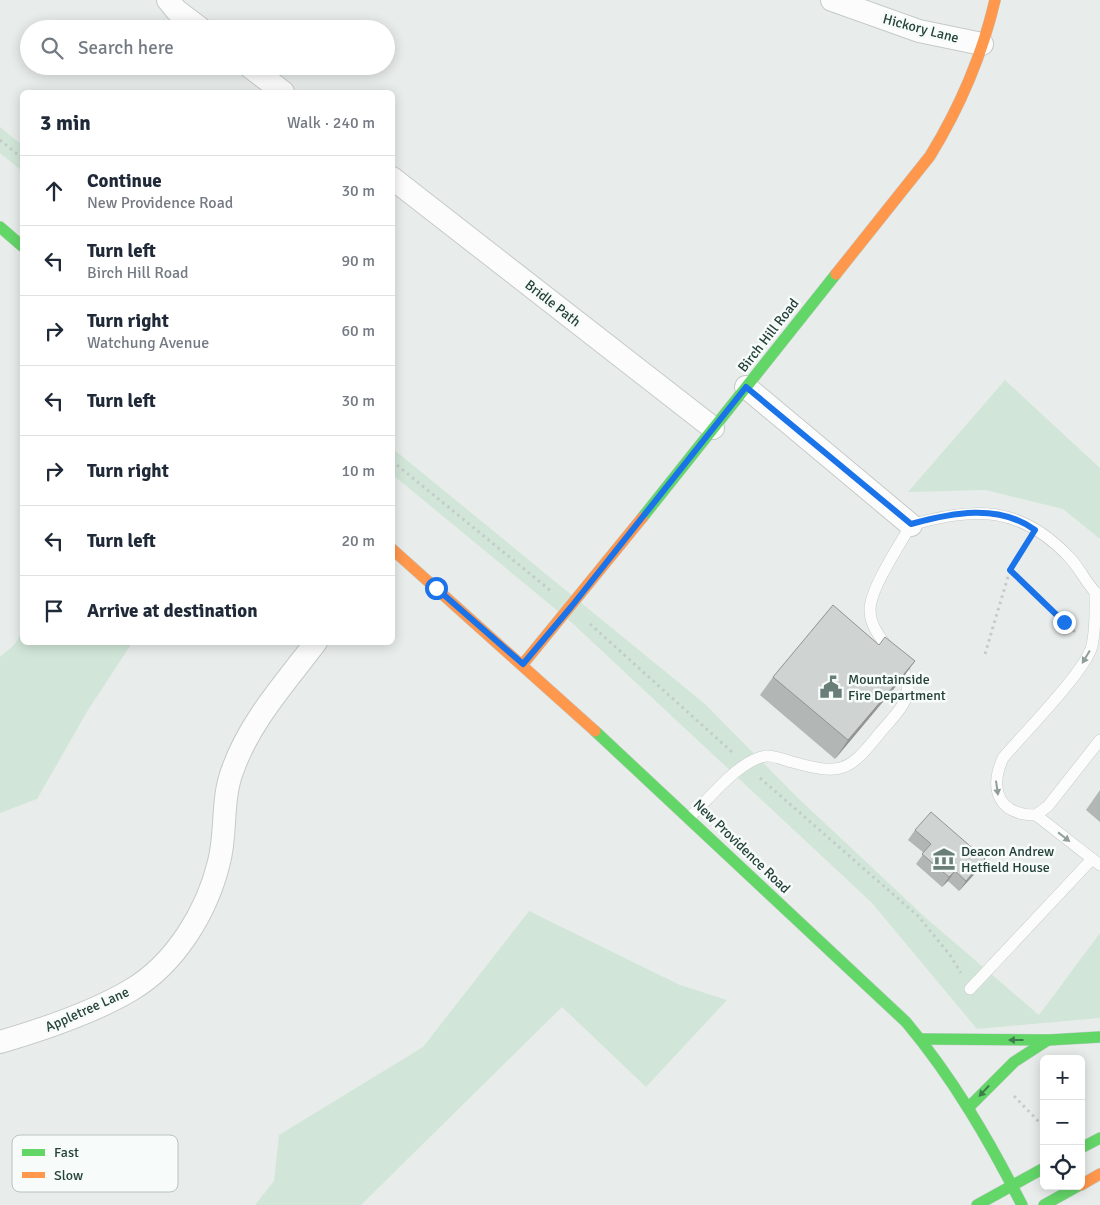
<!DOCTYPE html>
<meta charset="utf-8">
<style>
:root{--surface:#fff;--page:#f6f6f7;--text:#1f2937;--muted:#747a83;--line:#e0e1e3}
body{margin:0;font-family:Signika,sans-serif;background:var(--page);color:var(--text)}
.controls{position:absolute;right:15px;bottom:15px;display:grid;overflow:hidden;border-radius:8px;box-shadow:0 2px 12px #0003}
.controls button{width:45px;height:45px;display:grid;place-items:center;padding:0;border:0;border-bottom:1px solid var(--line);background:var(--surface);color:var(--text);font:25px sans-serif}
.stop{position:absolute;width:15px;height:15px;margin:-11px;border:4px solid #1a73e8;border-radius:50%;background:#fff}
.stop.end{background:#1a73e8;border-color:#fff;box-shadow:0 1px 5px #0008}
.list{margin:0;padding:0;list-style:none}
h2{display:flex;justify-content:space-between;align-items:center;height:65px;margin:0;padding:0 20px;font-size:21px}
h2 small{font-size:16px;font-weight:400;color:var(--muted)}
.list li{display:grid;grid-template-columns:32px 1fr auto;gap:15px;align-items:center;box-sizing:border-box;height:70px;padding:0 20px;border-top:1px solid var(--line)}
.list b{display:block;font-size:19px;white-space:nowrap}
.list p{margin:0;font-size:16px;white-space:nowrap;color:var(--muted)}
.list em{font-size:16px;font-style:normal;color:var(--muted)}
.icon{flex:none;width:28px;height:28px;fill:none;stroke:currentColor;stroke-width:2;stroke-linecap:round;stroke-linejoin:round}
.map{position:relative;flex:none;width:1100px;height:1205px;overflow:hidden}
.search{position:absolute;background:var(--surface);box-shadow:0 2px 12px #0003;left:20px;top:20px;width:375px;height:55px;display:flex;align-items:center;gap:12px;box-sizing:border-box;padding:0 18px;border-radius:28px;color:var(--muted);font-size:19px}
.panel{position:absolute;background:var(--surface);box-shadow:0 2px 12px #0003;left:20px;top:90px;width:375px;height:555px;border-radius:8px}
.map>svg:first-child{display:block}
.green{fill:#d1e6d8}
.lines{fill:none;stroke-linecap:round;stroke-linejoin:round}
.lane-casing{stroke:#c5cac8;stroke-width:12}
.street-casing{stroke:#c5cac8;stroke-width:24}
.fast-casing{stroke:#c3cbc8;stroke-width:12}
.slow-casing{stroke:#c3cbc8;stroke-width:12}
.path{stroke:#c3ccca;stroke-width:3;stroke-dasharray:2.5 4;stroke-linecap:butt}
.lane{stroke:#fcfcfc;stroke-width:11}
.street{stroke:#fcfcfc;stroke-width:22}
.fast{stroke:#63d668;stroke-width:11}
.slow{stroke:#ff974d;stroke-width:11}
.wall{fill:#b2b6b5}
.shaded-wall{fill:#919493}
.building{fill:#cfd4d2;stroke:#919493}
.oneway{fill:#909f9b}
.oneway2{fill:#3d7d4c}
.route{stroke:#1a73e8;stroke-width:6}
.labels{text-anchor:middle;stroke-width:5;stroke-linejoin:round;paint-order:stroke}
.street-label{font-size:14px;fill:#24423a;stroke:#f7fbf9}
.poi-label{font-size:14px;fill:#24423a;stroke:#f7fbf9;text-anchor:start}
.key{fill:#f7fbf9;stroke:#b8c4c0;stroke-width:1}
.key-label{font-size:14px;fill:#24423a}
</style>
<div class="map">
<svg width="1100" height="1205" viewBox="0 0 1100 1205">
<rect width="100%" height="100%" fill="#e8edeb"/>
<g class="green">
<path d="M 0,127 L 22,145 L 22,171 L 0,153 Z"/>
<path d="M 1005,380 L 1100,468 L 1100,539 L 1063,509 L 985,490 L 908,492 Z"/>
<path d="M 392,448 L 705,704 L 798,798 L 926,918 L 1039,1015 L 1100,933 L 1100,1018 L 977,1029 L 872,903 L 571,622 L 393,475 Z"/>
<path d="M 22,631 L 22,642 L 132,643 L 88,710 L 37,799 L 0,813 L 0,657 L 15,644 Z"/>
<path d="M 529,911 L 680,985 L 727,1000 L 646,1087 L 562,1007 L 361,1205 L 255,1205 L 274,1181 L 279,1135 L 423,1047 Z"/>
</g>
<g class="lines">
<defs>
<g id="lane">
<path d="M 1095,592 C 1095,610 1096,628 1092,646 C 1085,672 1023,734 1003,758 C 989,789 998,815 1036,815 L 1048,806 L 1100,740"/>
<path d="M 1036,815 L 1100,865"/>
<path d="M 690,817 C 710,798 739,760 766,756 C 773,755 785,760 792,762 C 840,775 848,773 879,734 C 887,724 902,710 906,698 C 917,663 870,643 870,610 C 870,589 900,544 911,525 C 975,506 1021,506 1069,557 C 1081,569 1087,586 1100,597"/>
<path d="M 970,989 L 1092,859"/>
</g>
<g id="street">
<path d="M 168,0 L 176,10 L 201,29"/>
<path d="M 832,0 L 919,31 L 982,44"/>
<path d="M 249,66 L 283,92"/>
<path d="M 392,178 L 713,428"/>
<path d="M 746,387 L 911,525"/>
<path d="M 0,1042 C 41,1030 94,1012 131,990 C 175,964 207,912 219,862 C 227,831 221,799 233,769 C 250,721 286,682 316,642"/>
</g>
<g id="fast">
<path d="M 0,227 L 22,246"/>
<path d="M 642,518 L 836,274"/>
<path d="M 595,731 L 906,1022 C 953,1078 989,1140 1022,1205"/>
<path d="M 921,1039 L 1049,1040 L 1100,1037"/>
<path d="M 968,1108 L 1014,1062 L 1048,1040"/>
<path d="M 1081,1148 L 1100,1138"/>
<path d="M 977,1205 L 1044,1168"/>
<path d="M 1044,1205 L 1078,1186"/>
</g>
<g id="slow">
<path d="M 836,274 L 930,156 C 960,107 982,56 995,0"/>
<path d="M 392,549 L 595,731"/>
<path d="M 523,664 L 642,518"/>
<path d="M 1081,1185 L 1100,1174"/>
</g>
</defs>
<use href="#lane" class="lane-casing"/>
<use href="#street" class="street-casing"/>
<use href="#fast" class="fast-casing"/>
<use href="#slow" class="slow-casing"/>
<g class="path">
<path d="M 0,140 L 22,158"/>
<path d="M 392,461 L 551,591"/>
<path d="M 1026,545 L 1010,570 L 1075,632"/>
<path d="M 590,624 L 732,752"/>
<path d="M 985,654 L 1010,570"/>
<path d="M 760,778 L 918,916 L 950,955 L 961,973"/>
<path d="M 1014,1096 L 1042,1125 L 1041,1129"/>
</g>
<use href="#lane" class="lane"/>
<use href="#street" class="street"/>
<use href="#fast" class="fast"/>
<use href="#slow" class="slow"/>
</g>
<g class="wall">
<path d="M 879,645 L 915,661 L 902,679 L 835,759 L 760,695 L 773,677 Z"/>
<path d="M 1100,790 L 1100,822 L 1086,810 Z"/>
<path d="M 915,830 L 979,869 L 959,891 L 948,881 L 942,887 L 916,864 L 924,853 L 908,840 Z"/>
</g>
<g class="shaded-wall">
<path d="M 915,661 L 902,679 L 835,759 L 848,740 Z"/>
<path d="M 985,859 L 979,869 L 959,891 L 966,881 Z"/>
<path d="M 955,871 L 948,881 L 942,887 L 949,877 Z"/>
</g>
<g class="building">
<path d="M 833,605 L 879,645 L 885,637 L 915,661 L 848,740 L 773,677 Z"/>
<path d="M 931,812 L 985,859 L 966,881 L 955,871 L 949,877 L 922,854 L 931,844 L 915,830 Z"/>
</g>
<defs><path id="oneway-solid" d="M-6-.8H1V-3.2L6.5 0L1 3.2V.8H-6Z" transform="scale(1.25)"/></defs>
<g class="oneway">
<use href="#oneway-solid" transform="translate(1086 657) rotate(121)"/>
<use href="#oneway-solid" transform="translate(997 788) rotate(82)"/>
<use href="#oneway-solid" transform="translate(1064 837) rotate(38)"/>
</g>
<g class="oneway2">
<use href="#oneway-solid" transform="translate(1016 1040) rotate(180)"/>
<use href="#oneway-solid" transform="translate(984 1091) rotate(133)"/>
</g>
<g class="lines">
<path class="route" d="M 436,588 L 523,664 L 571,607 L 746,387 L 911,524 C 951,513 998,503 1035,530 L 1010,570 L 1064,622"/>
</g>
<defs>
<symbol id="civic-bare" viewBox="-9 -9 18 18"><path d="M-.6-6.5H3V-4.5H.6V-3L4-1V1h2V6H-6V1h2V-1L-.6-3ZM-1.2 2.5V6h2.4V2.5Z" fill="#697e78" stroke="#f7fbf9" stroke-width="2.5" paint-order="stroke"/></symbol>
<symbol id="museum-bare" viewBox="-9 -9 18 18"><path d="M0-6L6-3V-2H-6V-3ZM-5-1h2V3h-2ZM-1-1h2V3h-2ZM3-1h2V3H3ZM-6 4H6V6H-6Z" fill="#697e78" stroke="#f7fbf9" stroke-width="2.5" paint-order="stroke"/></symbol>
</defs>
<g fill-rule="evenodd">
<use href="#civic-bare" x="815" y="671" width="32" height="32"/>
<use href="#museum-bare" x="928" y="843" width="32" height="32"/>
</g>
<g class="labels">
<g class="street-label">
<text transform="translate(921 28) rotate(15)" y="5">Hickory Lane</text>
<text transform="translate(553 303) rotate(38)" y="5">Bridle Path</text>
<text transform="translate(768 335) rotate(-52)" y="5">Birch Hill Road</text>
<text transform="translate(742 846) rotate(44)" y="5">New Providence Road</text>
<text transform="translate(87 1009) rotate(-24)" y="5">Appletree Lane</text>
</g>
<g class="poi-label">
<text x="848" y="684">Mountainside<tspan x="848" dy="16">Fire Department</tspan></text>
<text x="961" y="856">Deacon Andrew<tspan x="961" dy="16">Hetfield House</tspan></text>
</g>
</g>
<rect x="12" y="1135" width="166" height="57" rx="8" class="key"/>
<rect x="22" y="1149" width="23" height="7" fill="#63d668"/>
<rect x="22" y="1172" width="23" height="6" fill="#ff974d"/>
<g class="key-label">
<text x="54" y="1157">Fast</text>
<text x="54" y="1180">Slow</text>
</g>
</svg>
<div class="controls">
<button>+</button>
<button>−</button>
<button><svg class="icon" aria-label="locate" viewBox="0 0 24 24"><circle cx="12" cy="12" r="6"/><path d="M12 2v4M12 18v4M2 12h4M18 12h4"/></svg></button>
</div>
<div class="stop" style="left:436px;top:588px"></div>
<div class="stop end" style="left:1064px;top:622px"></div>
<div class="search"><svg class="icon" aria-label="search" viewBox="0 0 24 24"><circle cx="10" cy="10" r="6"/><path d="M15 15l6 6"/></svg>Search here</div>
<section class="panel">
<h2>3 min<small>Walk · 240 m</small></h2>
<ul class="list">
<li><svg class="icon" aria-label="ahead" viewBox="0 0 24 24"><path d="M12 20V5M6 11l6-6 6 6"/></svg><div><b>Continue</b><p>New Providence Road</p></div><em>30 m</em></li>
<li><svg class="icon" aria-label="left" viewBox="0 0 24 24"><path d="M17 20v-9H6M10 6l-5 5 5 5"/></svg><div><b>Turn left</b><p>Birch Hill Road</p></div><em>90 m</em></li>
<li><svg class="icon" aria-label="right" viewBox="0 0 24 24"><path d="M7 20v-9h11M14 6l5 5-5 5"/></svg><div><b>Turn right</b><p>Watchung Avenue</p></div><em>60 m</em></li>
<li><svg class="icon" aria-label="left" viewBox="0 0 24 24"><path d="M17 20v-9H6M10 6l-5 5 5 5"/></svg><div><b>Turn left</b></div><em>30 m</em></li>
<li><svg class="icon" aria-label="right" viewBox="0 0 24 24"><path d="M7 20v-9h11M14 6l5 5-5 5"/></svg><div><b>Turn right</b></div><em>10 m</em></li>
<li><svg class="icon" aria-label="left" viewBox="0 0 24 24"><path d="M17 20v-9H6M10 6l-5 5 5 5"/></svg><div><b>Turn left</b></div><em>20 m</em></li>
<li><svg class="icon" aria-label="arrive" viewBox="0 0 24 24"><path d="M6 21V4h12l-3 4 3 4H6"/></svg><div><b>Arrive at destination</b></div></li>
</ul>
</section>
</div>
